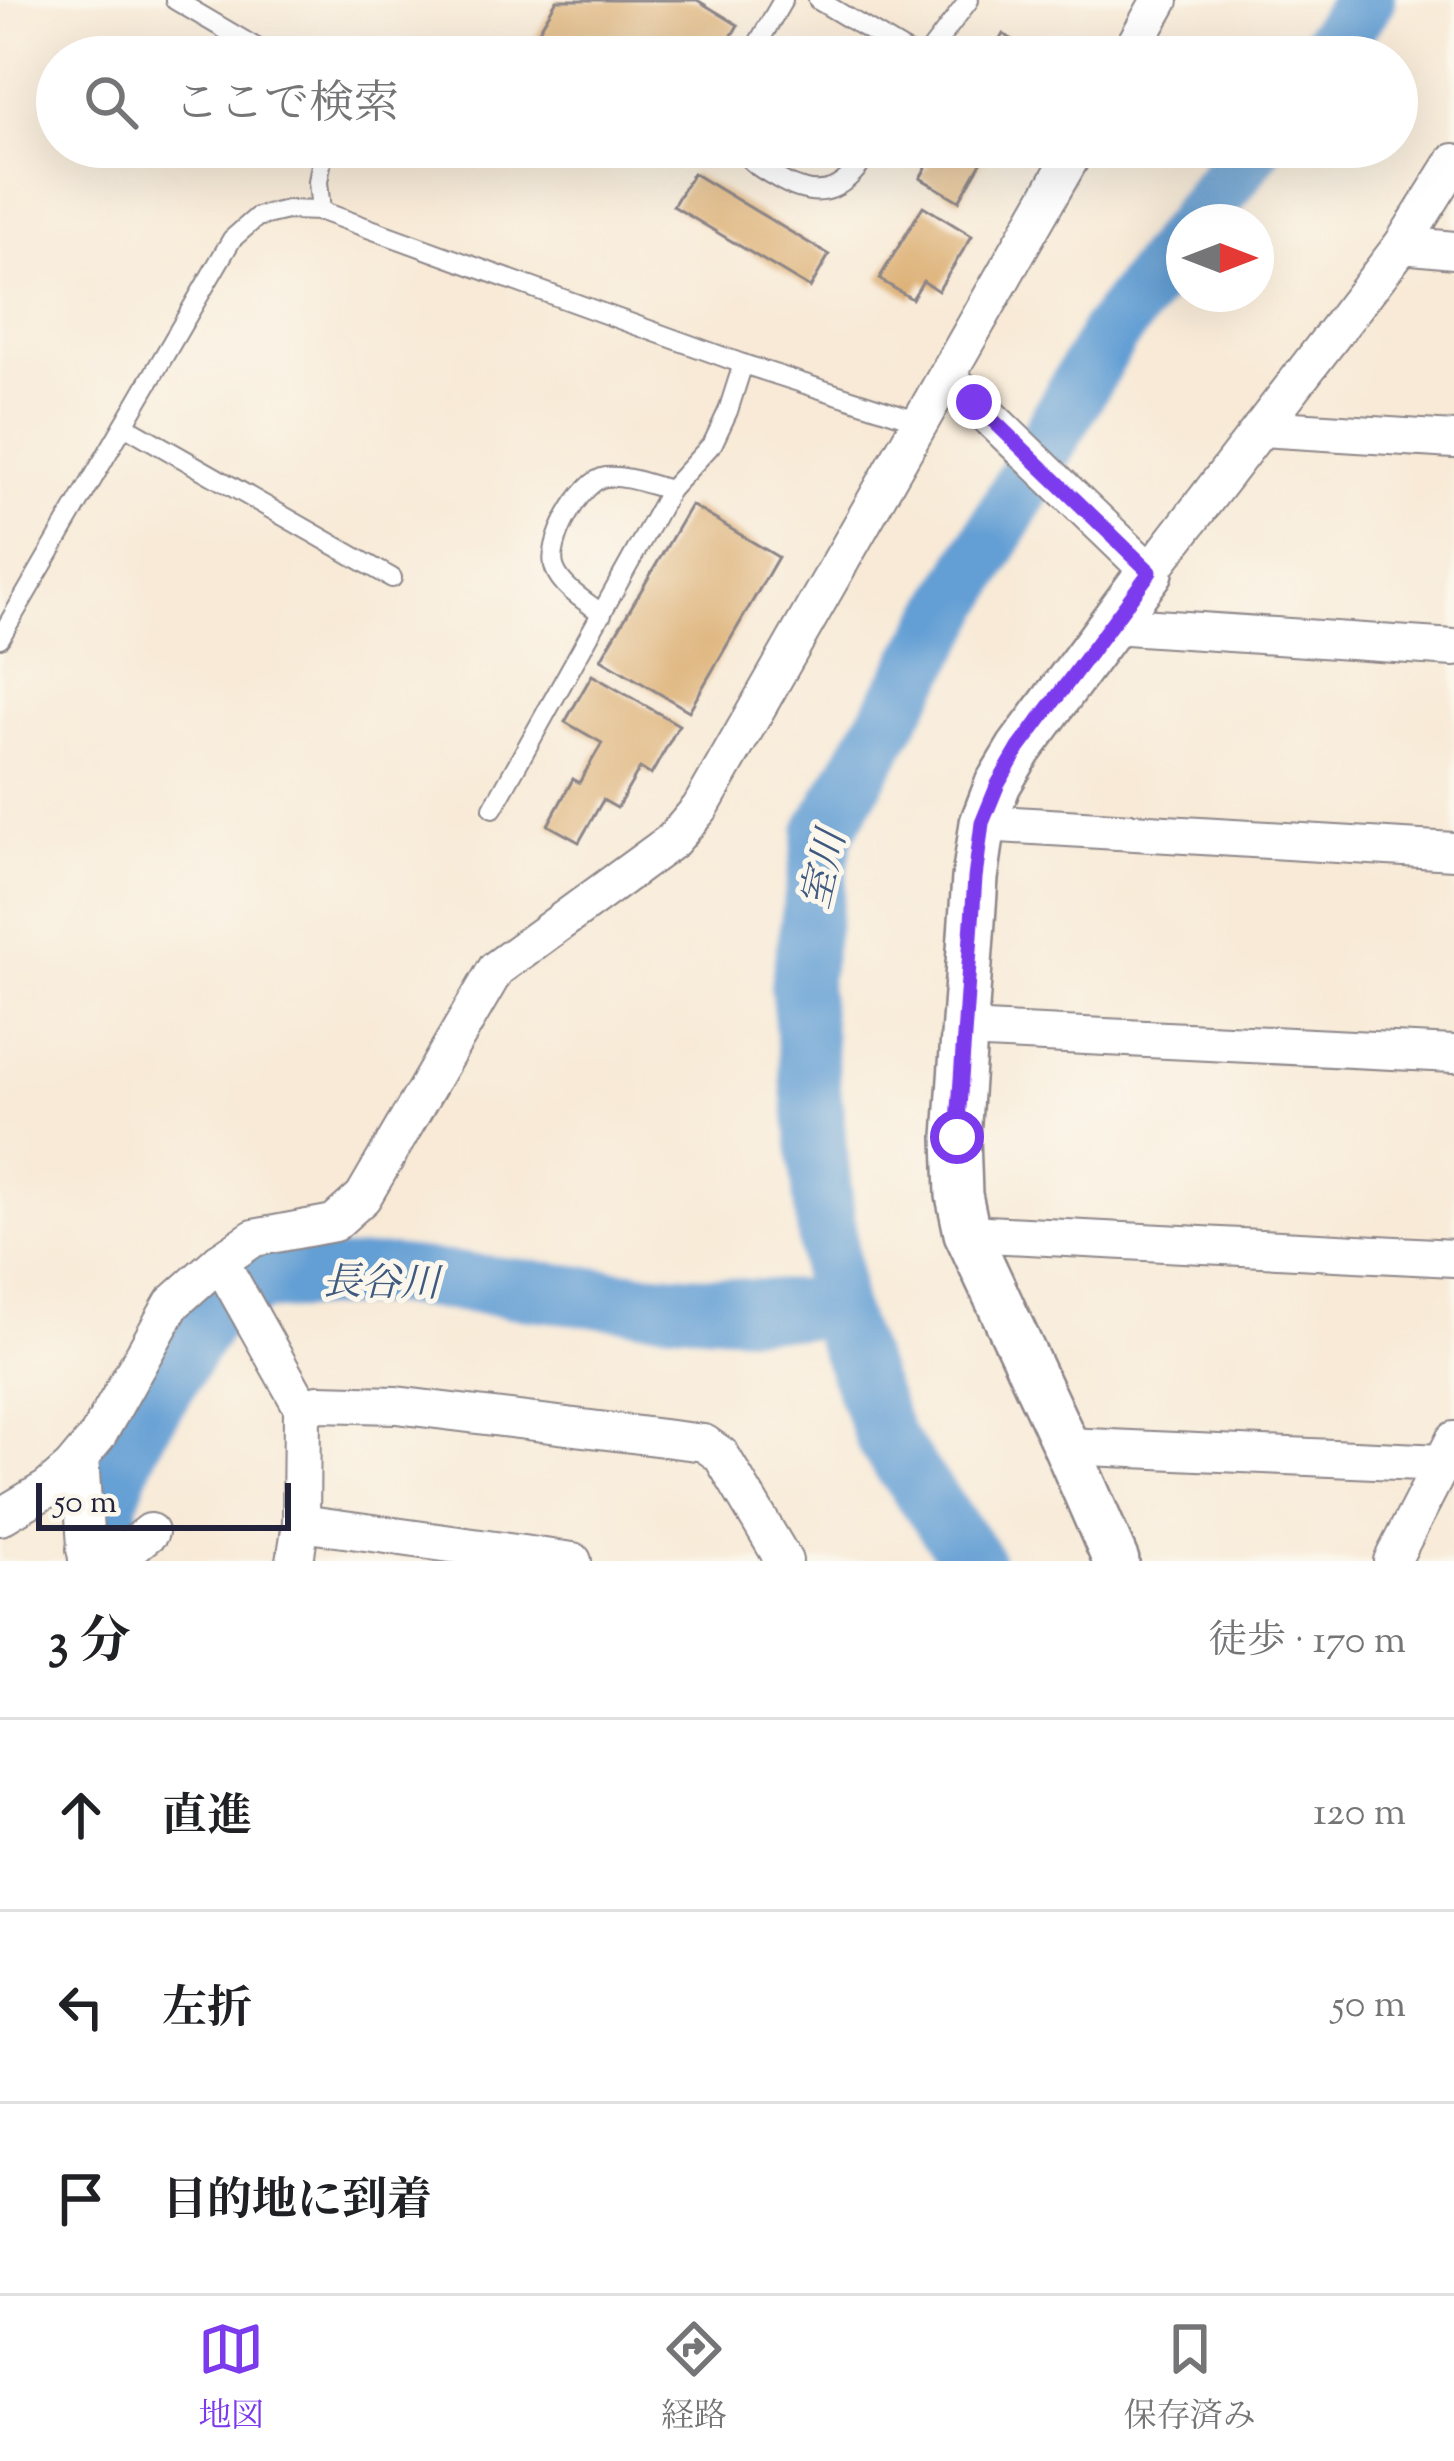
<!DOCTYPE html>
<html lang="ja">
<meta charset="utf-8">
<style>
:root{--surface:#fff;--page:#f6f6f6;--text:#202124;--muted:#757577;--line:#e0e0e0;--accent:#7c3aed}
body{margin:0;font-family:"Sorts Mill Goudy","Noto Serif JP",serif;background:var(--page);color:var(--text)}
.compass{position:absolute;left:1166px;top:204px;width:108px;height:108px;border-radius:50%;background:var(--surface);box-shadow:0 12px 48px #0002;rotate:90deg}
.scale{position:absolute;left:36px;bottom:30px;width:255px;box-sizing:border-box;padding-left:12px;border:6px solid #22223b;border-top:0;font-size:33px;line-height:42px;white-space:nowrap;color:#22223b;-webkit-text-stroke:9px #fbf7ec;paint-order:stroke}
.stop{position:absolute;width:36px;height:36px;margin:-27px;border:9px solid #7c3aed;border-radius:50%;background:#fff}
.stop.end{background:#7c3aed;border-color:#fff;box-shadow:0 3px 12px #0008}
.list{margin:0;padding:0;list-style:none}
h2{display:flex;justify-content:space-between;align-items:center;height:156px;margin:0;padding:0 48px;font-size:51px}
h2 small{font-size:39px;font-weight:400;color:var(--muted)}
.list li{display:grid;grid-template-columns:78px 1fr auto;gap:36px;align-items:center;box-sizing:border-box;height:192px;padding:0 48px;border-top:3px solid var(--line)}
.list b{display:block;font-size:45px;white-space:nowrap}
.list em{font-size:39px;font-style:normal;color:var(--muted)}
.icon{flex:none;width:66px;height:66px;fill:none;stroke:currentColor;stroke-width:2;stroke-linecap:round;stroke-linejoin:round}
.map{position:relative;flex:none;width:1454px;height:1561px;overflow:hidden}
.search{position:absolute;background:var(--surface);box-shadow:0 12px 48px #0002;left:36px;right:36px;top:36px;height:132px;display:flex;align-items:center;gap:30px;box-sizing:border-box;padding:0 42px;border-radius:66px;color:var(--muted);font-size:45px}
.sheet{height:732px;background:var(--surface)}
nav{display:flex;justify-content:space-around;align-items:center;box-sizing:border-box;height:168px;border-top:3px solid var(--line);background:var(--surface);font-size:33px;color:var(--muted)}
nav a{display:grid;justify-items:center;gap:6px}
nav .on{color:var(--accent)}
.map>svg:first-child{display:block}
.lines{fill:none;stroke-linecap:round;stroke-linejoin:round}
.river{stroke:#639fd4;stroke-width:60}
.building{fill:#deb37a}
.service-casing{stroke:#8d8689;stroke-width:22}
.minor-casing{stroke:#8d8689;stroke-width:40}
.tertiary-casing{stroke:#8d8689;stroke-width:50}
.service{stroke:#fff;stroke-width:18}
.minor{stroke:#fff;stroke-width:36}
.tertiary{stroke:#fff;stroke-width:45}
.route{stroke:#7c3aed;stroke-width:15}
.labels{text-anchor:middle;stroke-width:10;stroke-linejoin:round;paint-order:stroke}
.water-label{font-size:39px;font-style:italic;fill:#3f5a80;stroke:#fbf7ec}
</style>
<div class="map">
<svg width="1454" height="1561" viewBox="0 0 1454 1561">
<rect width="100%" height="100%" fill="#fbf7ec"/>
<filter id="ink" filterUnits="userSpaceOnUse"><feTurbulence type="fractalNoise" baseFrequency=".00833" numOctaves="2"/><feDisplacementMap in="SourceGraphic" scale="24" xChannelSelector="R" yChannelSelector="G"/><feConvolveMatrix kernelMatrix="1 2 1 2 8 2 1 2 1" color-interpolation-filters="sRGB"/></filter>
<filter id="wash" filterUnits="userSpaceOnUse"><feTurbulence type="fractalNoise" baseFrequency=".004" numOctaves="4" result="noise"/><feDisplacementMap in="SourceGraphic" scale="48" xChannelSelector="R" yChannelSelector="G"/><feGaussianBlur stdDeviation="2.7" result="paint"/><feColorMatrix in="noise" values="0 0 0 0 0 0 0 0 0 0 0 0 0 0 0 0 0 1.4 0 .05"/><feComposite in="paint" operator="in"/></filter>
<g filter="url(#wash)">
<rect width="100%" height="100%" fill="#f8ead7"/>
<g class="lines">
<g class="river">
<path d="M 1321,57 L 1365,0"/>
<path d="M 1195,222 L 1252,147"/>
<path d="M 114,1561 L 107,1503 L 130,1442 L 208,1316 L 261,1281 L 393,1275 L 640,1302 L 748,1309 L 835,1310"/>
<path d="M 973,1561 L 886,1440 L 835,1310 L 800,986 L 824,833 L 1109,334 L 1184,236"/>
</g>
</g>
<g id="blocks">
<g class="building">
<path d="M 557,0 L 697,0 L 738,25 L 719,57 L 535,57 L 526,52 Z"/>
<path d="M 1003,34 L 1042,57 L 990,57 Z"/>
<path d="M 686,147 L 715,147 L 707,159 Z"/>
<path d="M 938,147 L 990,147 L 959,201 L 920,178 Z"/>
<path d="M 693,173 L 829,255 L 810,288 L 673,206 Z"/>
<path d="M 923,206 L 972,236 L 938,291 L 923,281 L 912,299 L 879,279 Z"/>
<path d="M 691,505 L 778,557 L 689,711 L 601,659 Z"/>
<path d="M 592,675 L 679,725 L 651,775 L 640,768 L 617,808 L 603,800 L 579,842 L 548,825 L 573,779 L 579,783 L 602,743 L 565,722 Z"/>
</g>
</g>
</g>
<g filter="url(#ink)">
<use href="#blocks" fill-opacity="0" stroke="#8d8689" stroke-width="3"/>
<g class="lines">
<defs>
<g id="service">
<path d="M 175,0 L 272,57"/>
<path d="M 818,0 L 914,57"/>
<path d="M 750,57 L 783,0"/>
<path d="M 926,57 L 969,0"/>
<path d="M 740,147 C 749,162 761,169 777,178 C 824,206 846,188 873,147"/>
<path d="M 321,211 L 318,182 L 324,147"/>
<path d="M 124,425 L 392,578"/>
<path d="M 602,614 C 587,602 562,588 555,569 C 545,546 581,480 606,477 C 626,475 650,485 670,490"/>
<path d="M 0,638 L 232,239 L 257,217 L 287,210 L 321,211 L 743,364 L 920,421"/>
<path d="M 493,808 L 670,490 L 713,443 L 728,411 L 743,364"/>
</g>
<g id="minor">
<path d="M 1128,57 L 1160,0"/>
<path d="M 1402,245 L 1454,250"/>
<path d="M 947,376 L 1150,572 L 1402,245 L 1454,162"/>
<path d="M 1261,428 L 1454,440"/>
<path d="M 1111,625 L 1454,648"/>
<path d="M 983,823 L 1454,851"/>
<path d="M 964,1030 L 1454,1054"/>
<path d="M 967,1233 L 1454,1258"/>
<path d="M 220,1261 L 302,1407 L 301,1523 L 295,1561"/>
<path d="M 302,1407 L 318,1403 L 396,1405 L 704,1443 L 721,1455 L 784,1561"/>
<path d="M 1066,1446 L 1442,1463"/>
<path d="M 80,1458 L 87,1561"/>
<path d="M 0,1517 L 47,1489 L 71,1468 L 97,1437 L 172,1304 L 220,1261 L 254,1238 L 334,1223 L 363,1197 L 496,969 L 673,840 L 700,808 L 1077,147"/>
<path d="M 301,1523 L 573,1561"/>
<path d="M 85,1549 L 130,1548 L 150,1532"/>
<path d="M 1392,1561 L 1454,1440"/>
</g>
<path id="tertiary" d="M 1116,1561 L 1066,1446 L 967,1233 L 959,1195 L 957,1137 L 975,878 L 983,823 L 998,784 L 1019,749 L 1150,572"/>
</defs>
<use href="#service" class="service-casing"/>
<use href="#minor" class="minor-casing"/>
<use href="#tertiary" class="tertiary-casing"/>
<use href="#service" class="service"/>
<use href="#minor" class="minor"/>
<use href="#tertiary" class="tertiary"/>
</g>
</g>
<g class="lines" filter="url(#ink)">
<path class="route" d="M 957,1137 L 975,878 L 982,823 L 998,784 L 1019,748 L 1150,572 L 974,402"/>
</g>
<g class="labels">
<g class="water-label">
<text transform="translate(822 869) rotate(-77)" y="14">室川</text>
<text transform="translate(381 1281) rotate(1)" y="14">長谷川</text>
</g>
</g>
</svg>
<svg class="compass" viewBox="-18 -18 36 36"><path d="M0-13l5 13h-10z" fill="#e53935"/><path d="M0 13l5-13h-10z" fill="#757577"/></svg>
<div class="scale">50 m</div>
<div class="stop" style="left:957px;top:1137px"></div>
<div class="stop end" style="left:974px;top:402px"></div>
<div class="search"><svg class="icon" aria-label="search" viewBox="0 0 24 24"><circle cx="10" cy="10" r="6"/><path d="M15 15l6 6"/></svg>ここで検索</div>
</div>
<section class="sheet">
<h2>3 分<small>徒歩 · 170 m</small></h2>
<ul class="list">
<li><svg class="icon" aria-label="ahead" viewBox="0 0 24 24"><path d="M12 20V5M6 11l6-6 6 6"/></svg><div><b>直進</b></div><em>120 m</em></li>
<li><svg class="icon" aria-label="left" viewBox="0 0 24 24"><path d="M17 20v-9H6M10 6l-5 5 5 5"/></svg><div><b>左折</b></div><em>50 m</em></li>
<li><svg class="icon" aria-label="arrive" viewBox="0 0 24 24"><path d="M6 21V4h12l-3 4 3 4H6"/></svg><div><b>目的地に到着</b></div></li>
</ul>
</section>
<nav>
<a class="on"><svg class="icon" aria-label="map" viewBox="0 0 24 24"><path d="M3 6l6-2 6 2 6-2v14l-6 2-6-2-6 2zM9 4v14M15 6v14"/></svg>地図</a>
<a><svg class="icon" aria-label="directions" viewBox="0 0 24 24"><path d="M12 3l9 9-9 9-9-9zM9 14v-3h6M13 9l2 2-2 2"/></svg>経路</a>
<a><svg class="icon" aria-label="saved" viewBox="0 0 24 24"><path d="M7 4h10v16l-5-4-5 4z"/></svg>保存済み</a>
</nav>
